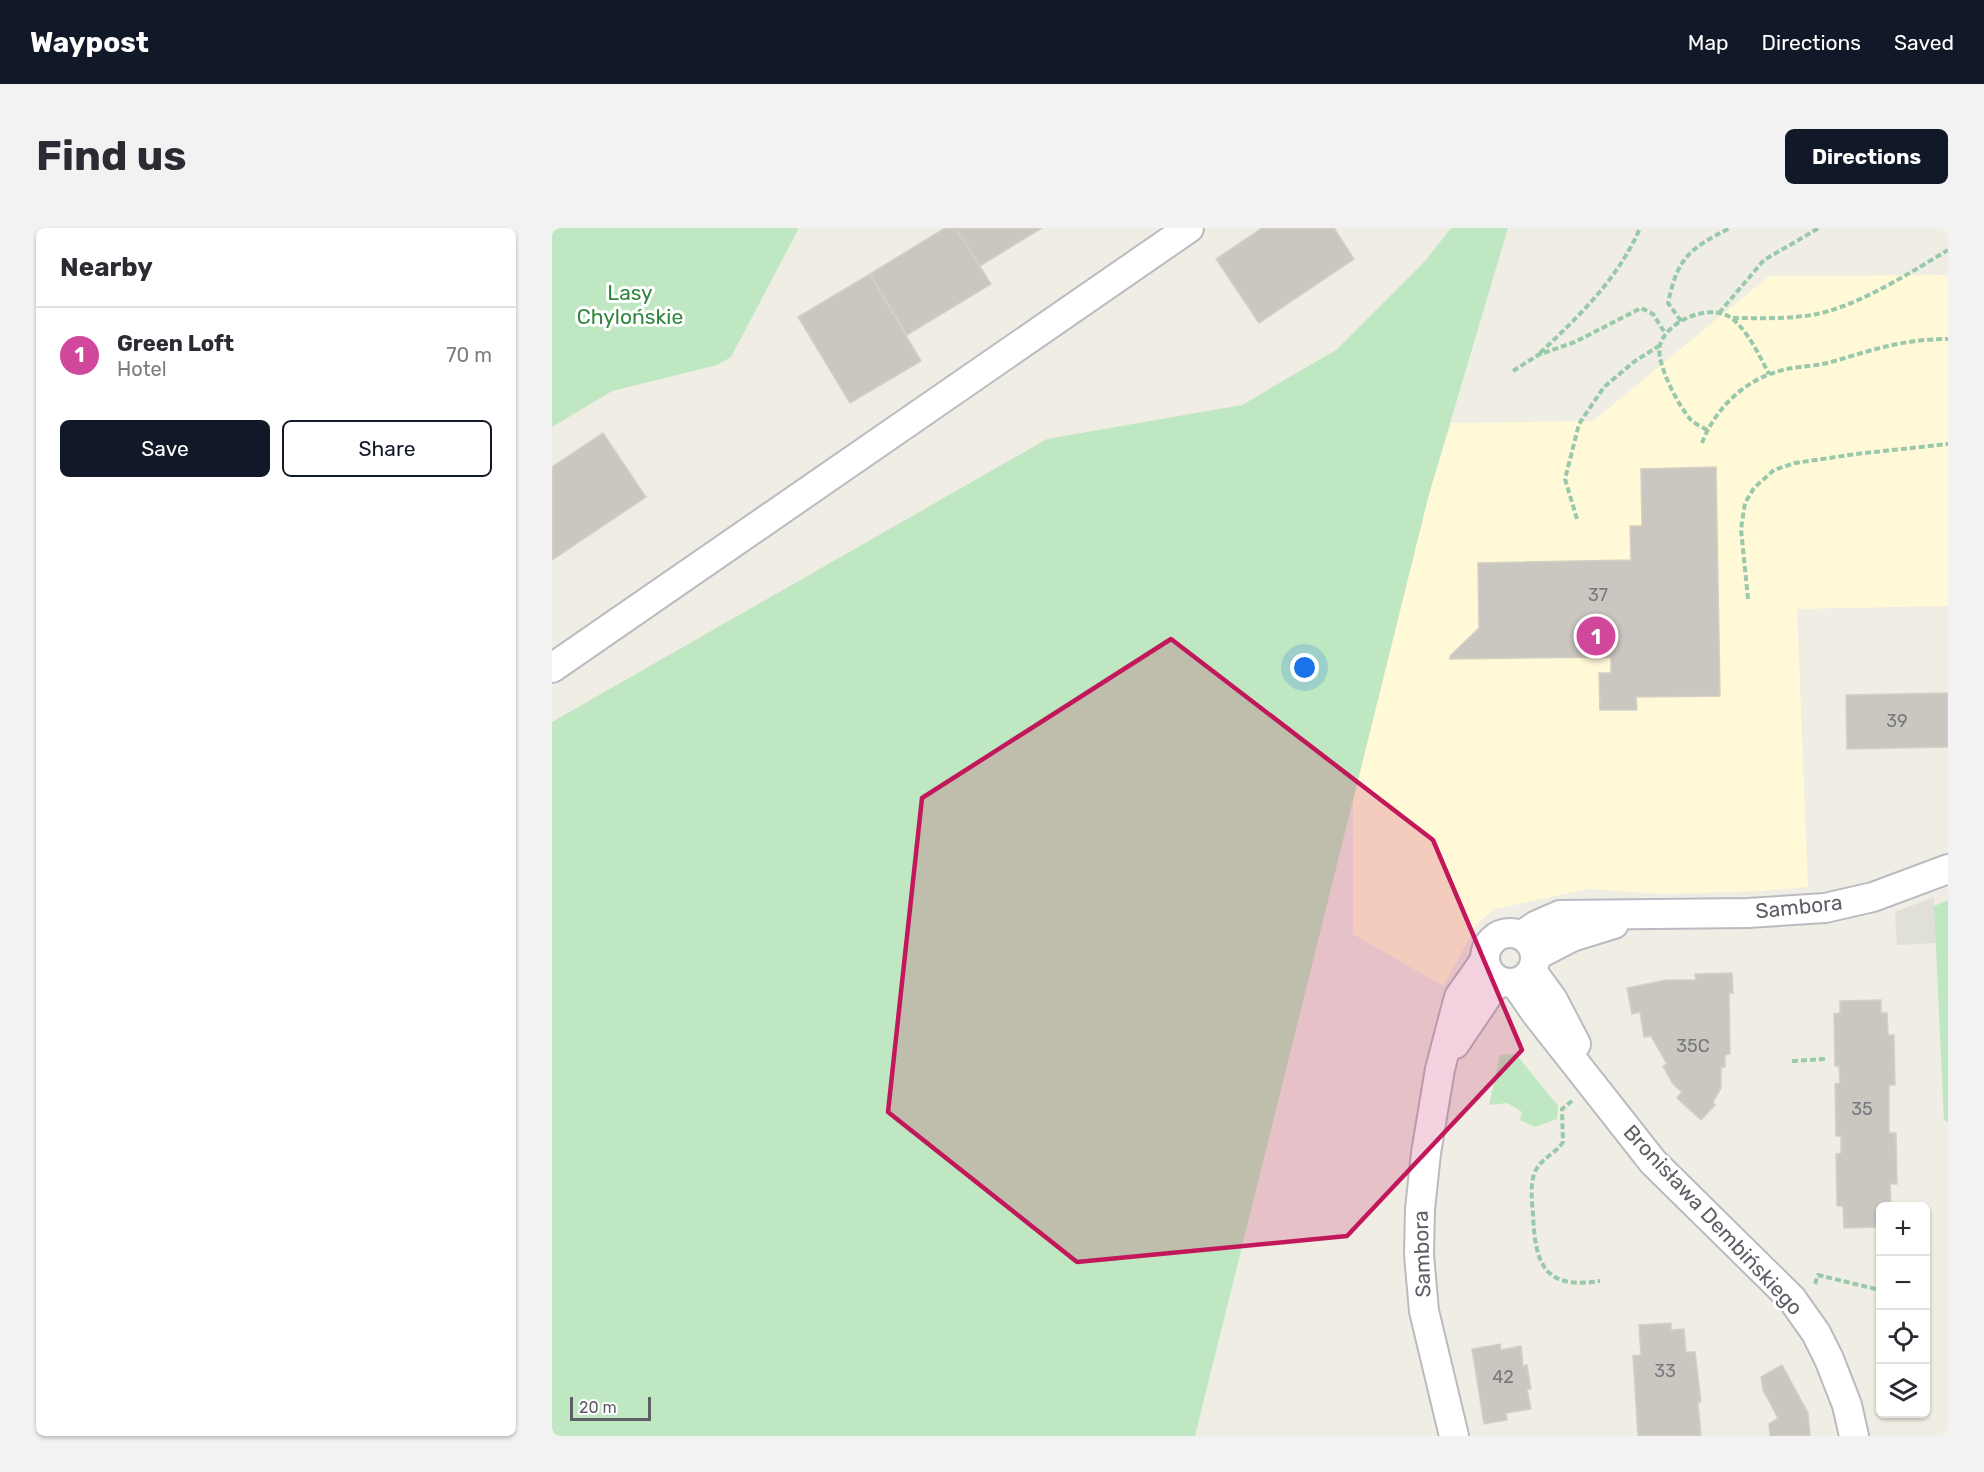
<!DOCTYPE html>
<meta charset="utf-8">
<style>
:root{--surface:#fff;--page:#f2f2f3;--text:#2b2b33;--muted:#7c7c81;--line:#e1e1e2;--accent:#111827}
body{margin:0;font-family:Rubik,sans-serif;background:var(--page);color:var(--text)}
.controls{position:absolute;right:18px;bottom:18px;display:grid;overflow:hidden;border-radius:9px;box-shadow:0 2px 4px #0004}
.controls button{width:54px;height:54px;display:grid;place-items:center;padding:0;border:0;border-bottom:2px solid var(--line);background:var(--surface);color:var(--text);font:30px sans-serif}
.scale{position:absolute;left:18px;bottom:15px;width:81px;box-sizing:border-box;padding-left:6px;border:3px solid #5c5f65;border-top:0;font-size:16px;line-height:21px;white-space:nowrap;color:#5c5f65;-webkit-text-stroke:4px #fff;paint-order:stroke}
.you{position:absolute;left:753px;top:440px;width:21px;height:21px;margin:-15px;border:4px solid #fff;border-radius:50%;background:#1a73e8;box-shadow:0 0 0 9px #1a73e833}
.badge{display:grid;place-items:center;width:39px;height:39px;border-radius:50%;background:var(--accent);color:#fff;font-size:20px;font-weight:700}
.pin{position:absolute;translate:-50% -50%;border:3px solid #fff;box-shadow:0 2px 6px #0006}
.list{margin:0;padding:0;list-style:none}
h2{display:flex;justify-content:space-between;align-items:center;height:78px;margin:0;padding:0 24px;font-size:26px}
h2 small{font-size:20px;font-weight:400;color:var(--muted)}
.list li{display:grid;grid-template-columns:39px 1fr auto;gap:18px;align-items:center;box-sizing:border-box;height:96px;padding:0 24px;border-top:2px solid var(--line)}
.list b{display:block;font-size:22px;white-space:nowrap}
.list p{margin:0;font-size:20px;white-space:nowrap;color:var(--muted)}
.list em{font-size:20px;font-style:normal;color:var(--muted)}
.actions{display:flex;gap:12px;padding:18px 24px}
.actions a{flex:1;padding:14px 0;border:2px solid var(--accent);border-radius:9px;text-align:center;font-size:21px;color:var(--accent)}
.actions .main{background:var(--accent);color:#fff}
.icon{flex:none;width:33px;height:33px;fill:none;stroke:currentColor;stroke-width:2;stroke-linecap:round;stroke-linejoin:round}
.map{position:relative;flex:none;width:1396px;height:1208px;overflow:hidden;border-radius:9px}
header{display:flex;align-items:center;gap:36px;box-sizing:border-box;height:84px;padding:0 30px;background:var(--accent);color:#fff}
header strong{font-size:28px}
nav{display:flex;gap:33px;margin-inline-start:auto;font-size:21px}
.intro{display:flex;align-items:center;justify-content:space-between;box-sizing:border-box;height:144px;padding:0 36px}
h1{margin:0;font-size:42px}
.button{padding:15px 27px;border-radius:9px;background:var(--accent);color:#fff;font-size:21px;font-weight:700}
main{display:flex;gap:36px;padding:0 36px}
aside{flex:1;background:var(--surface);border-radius:9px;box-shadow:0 2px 4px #0004}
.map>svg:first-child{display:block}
.commercial{fill:#fff9d8}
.industrial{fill:#e0dfd8}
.green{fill:#bfe8c2}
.building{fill:#cac7c1;stroke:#d4d0c2;stroke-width:1.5}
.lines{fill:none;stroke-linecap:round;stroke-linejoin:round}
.minor-casing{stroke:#b9bbc0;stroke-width:32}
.path{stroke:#97c9aa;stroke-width:4;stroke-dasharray:6 3;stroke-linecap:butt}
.minor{stroke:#fff;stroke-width:28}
.marked{fill:#c2185b;fill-opacity:0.2;stroke:#c2185b;stroke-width:4.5;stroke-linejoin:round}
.labels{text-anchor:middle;stroke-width:6;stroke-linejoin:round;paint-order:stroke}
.number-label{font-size:18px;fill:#78797c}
.park-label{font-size:21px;fill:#31873d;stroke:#fff}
.street-label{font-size:21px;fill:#5c5f65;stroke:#fff}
</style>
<header>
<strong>Waypost</strong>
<nav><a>Map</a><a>Directions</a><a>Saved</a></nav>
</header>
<div class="intro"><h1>Find us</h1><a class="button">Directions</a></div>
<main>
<aside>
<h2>Nearby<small></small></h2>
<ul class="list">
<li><span class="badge" style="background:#d1479c">1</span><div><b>Green Loft</b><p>Hotel</p></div><em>70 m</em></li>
</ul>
<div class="actions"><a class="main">Save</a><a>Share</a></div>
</aside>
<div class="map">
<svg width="1396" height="1208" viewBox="0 0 1396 1208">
<rect width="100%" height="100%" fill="#efede4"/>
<path class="commercial" d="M 1396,47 L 1396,378 L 1245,381 L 1256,659 L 1210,663 L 1111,666 L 1036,661 L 943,681 L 926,695 L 891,758 L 801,706 L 801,573 L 877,266 L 899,195 L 1041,193 L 1217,48 Z"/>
<path class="industrial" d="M 1382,669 L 1384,715 L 1345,717 L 1343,684 Z"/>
<g class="green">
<path d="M 0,0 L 247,0 L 179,129 L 165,137 L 60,163 L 0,199 Z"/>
<path d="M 899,0 L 956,0 L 877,266 L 643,1208 L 0,1208 L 0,494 L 495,211 L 690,177 L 784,122 L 874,32 Z"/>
<path d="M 1396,672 L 1396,894 L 1392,892 L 1382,678 Z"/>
<path d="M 964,826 L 1006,878 L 1005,891 L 983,899 L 968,892 L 970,884 L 955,875 L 937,877 L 948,827 Z"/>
</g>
<g class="building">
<path d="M 393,0 L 404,0 L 439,56 L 355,107 L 318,46 Z"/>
<path d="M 404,0 L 490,0 L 428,38 Z"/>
<path d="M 710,0 L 782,0 L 802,31 L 707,95 L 664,31 Z"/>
<path d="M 318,46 L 369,133 L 298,175 L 246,89 Z"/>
<path d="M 51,205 L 94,269 L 0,332 L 0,239 Z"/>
<path d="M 1164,239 L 1168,468 L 1084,469 L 1085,482 L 1048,482 L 1047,445 L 1059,445 L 1059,429 L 898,431 L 898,428 L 927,400 L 926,335 L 1079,332 L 1078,298 L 1090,298 L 1089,241 Z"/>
<path d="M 1396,465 L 1396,519 L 1295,521 L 1294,467 Z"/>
<path d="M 1180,745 L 1181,765 L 1177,765 L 1178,826 L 1173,827 L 1173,839 L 1169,839 L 1169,860 L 1161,874 L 1163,877 L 1149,892 L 1125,870 L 1130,864 L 1121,856 L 1111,838 L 1115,836 L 1099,808 L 1092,809 L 1088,784 L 1080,786 L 1075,760 L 1114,752 L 1144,752 L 1143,746 Z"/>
<path d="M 1329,772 L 1329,785 L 1335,785 L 1336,807 L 1342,807 L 1343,857 L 1337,857 L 1337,905 L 1344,905 L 1345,956 L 1338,956 L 1339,977 L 1328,978 L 1328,999 L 1292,1000 L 1291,978 L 1285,978 L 1284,926 L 1289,925 L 1289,908 L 1284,908 L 1283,856 L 1288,855 L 1287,838 L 1283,838 L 1282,786 L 1288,785 L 1288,773 Z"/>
<path d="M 1119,1095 L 1119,1102 L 1132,1101 L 1134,1124 L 1143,1124 L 1149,1174 L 1146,1174 L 1149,1208 L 1086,1208 L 1081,1128 L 1089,1127 L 1087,1097 Z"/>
<path d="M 948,1116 L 949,1122 L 969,1118 L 971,1138 L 975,1137 L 979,1161 L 975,1161 L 979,1181 L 954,1185 L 955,1192 L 932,1196 L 920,1121 Z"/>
<path d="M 1230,1137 L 1256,1185 L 1258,1208 L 1218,1208 L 1217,1196 L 1226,1190 L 1211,1162 L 1209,1149 Z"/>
</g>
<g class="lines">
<defs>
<g id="minor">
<path d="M 0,440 L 637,0"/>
<circle cx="958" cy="730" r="25"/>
<path d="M 970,707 L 985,697 L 1008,687 L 1196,685 L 1273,680 L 1321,669 L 1396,641"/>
<path d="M 983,728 L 1020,709 L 1062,696"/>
<path d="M 980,743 L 1001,772 L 1024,816"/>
<path d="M 963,755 L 983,784 L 1101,934 L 1240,1071 L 1264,1105 L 1277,1131 L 1295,1177 L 1302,1208"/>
<path d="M 903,816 L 946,752"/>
<path d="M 902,1208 L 872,1083 L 867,1027 L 868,981 L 874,925 L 888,841 L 907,769 L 933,732"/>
</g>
</defs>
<use href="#minor" class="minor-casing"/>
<g class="path">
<path d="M 1167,85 L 1212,32 L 1267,0"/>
<path d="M 1181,90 C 1212,90 1247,92 1277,83 C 1317,71 1361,43 1396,22"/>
<path d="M 1129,93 L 1116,75 C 1126,29 1137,21 1178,0"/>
<path d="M 988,125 C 1028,87 1066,51 1088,0"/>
<path d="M 961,143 L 986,127 L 1023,114 L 1089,80 L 1101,86 L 1113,105"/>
<path d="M 1155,202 C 1150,199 1143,196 1139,192 C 1127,179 1103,134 1108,117 C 1115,92 1161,73 1182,92 C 1198,107 1207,127 1217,146"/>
<path d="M 1150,215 C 1162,183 1190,154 1224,144 C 1241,138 1261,139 1279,134 C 1321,122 1350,111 1396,111"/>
<path d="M 1025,291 L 1013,251 L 1027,196 L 1052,159 L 1083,133 L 1107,118"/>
<path d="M 1196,371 L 1189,301 L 1193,275 L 1202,260 L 1222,242 L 1243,235 L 1304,226 L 1396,216"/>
<path d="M 1240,833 L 1273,831"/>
<path d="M 1020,873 L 1010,881 L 1011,914 C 1004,925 992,929 985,940 C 977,953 980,972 981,986 C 983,1036 992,1062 1048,1053"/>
<path d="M 1263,1056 L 1266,1047 L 1328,1062"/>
</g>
<use href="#minor" class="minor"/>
</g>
<path class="marked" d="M 619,411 L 881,612 L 970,822 L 795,1008 L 525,1034 L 336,884 L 370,570 Z"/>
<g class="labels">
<g class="number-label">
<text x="1046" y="373">37</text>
<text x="1345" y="499">39</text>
<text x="1141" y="824">35C</text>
<text x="1310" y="887">35</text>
<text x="1113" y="1149">33</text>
<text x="951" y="1155">42</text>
</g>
<g class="park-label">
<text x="78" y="72">Lasy<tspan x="78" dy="24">Chylońskie</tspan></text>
</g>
<g class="street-label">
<text transform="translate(1247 679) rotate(-6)" y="7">Sambora</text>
<text transform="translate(1161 992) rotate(47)" y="7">Bronisława Dembińskiego</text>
<text transform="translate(870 1026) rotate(-92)" y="7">Sambora</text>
</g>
</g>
</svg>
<div class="controls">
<button>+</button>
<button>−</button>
<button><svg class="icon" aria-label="locate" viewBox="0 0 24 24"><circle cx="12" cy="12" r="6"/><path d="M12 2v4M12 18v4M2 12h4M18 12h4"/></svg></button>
<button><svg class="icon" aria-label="layers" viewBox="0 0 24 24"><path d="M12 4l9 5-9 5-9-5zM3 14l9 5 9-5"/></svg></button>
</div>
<div class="scale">20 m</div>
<div class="you"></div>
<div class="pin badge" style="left:1044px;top:408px;background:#d1479c">1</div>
</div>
</main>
